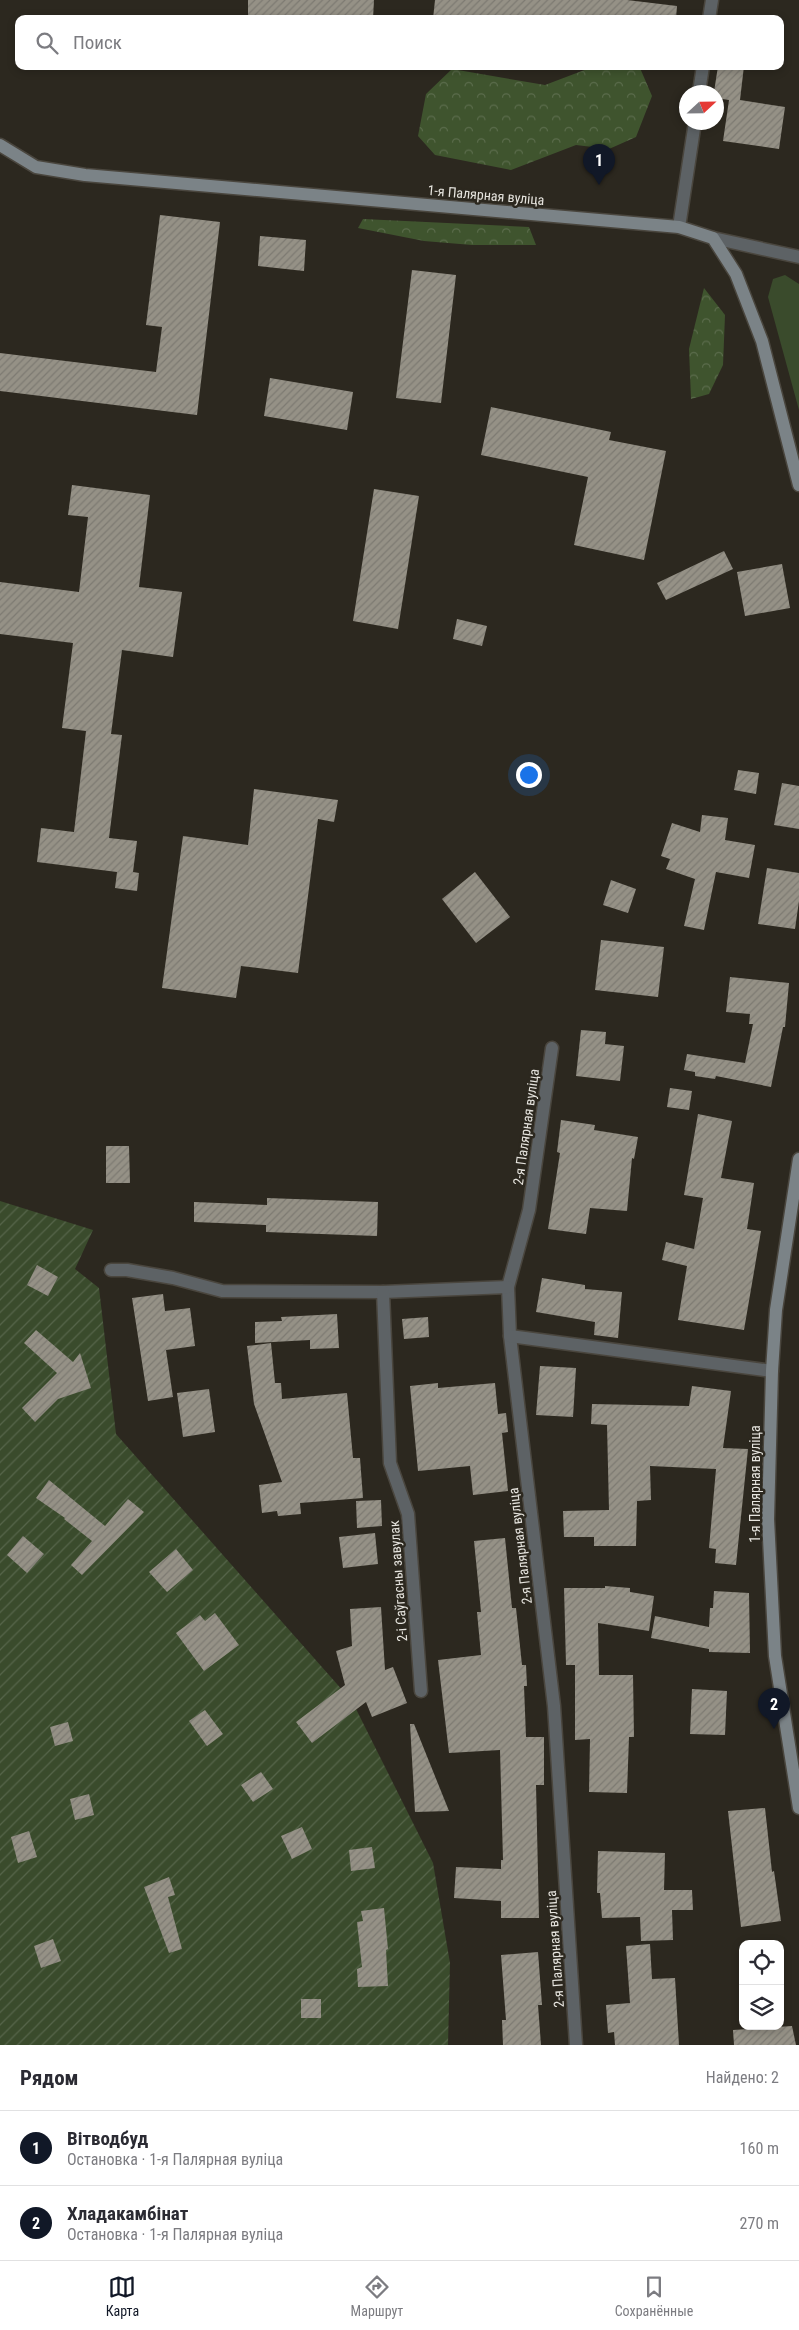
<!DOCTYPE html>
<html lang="ru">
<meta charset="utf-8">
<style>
:root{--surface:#fff;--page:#f7f7f7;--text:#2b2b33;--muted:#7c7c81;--line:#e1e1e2;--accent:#111827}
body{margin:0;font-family:"Roboto Condensed",sans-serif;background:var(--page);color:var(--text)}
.controls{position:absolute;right:15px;bottom:15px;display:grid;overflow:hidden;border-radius:10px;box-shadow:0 2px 8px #0003}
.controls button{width:45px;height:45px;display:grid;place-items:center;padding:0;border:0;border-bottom:1px solid var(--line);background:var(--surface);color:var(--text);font:25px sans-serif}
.compass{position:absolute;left:679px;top:85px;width:45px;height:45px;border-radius:50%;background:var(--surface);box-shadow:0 2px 8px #0003;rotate:68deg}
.you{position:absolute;left:528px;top:774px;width:18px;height:18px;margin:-12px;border:4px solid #fff;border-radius:50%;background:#1a73e8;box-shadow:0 0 0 8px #1a73e833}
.badge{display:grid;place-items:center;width:32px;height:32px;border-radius:50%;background:var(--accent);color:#fff;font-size:16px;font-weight:700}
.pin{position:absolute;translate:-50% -41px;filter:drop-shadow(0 1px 2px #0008)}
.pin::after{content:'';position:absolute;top:26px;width:18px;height:15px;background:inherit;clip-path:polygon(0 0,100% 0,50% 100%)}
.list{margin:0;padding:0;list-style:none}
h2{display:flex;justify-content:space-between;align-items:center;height:65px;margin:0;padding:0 20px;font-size:21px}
h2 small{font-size:16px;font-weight:400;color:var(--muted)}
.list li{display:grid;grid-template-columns:32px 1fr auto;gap:15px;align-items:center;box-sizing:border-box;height:75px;padding:0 20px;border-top:1px solid var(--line)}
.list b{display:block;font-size:19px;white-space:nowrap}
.list p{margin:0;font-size:16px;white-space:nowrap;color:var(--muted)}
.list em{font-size:16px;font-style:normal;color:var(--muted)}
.icon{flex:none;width:28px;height:28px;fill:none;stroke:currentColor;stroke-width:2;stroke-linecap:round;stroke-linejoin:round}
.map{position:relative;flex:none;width:799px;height:2045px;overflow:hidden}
.search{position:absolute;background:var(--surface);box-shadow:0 2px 8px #0003;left:15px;right:15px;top:15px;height:55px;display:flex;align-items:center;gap:12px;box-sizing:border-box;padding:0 18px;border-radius:10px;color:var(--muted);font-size:19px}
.sheet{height:215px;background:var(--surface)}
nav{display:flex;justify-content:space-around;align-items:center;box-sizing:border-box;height:70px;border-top:1px solid var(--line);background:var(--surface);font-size:14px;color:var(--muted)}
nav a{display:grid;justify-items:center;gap:2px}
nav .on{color:var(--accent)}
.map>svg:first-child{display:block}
.grass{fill:#3a4b2c}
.forest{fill:url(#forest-crowns)}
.garden{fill:url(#garden-furrows)}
.building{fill:url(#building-hatch)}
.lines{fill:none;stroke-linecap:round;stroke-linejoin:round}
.street-casing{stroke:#4a463e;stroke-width:15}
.secondary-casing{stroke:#4a463e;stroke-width:15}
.street{stroke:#5d6265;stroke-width:12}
.secondary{stroke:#7b8387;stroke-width:12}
.labels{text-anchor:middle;stroke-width:5;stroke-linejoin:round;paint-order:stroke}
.street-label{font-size:14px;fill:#e6e4de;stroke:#2c281f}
</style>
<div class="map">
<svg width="799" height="2045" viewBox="0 0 799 2045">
<defs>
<pattern id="forest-crowns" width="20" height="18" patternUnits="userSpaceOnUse" patternTransform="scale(1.25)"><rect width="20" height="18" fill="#3f542e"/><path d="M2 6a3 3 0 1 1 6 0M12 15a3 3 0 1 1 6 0" fill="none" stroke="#5b6c4c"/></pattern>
<pattern id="garden-furrows" width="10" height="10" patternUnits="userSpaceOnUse" patternTransform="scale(1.25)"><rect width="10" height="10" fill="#3a4b2c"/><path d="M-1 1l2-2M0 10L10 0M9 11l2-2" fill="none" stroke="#56654a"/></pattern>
<pattern id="building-hatch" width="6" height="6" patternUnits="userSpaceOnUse" patternTransform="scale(1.25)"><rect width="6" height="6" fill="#959186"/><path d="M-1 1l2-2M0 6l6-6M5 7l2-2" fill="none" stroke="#7d7a72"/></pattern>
</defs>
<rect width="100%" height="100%" fill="#2c281f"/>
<path class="grass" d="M 785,275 L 799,284 L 799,410 L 768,297 L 773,279 Z"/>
<g class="forest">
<path d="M 595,66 L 640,68 L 652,96 L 636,137 L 609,149 L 576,145 L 511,170 L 435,155 L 418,136 L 426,94 L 452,69 L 545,85 Z"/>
<path d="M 363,219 L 529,227 L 536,245 L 472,245 L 424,241 L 358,228 Z"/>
<path d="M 704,288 L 725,315 L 723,365 L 709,394 L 691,399 L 689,349 Z"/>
</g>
<path class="garden" d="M 0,1201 L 93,1230 L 75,1269 L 99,1288 L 116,1434 L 352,1701 L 433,1863 L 450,1963 L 448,2045 L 0,2045 Z"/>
<g class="building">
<path d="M 248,0 L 374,0 L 373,19 L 248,19 Z"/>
<path d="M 435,0 L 627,0 L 677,6 L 676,19 L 433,19 Z"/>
<path d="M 718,66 L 744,66 L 740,100 L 785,107 L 779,149 L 723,141 L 729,100 L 716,98 L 716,92 L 714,92 Z"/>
<path d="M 160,215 L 220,222 L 197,415 L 0,391 L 0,353 L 156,372 L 162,327 L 146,325 Z"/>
<path d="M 260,236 L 306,240 L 304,271 L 258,266 Z"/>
<path d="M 412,270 L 456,275 L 441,403 L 396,398 Z"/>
<path d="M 270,378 L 353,392 L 347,430 L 264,416 Z"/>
<path d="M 491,407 L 611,432 L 609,440 L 666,451 L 644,560 L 574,545 L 588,477 L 481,455 Z"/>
<path d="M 72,485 L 150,495 L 139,587 L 182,592 L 173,657 L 122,650 L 111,734 L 122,735 L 109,838 L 137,841 L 133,872 L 139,873 L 137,891 L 115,888 L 117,872 L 37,862 L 41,828 L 74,832 L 86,731 L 62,728 L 73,643 L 0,634 L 0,582 L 79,592 L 88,517 L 68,515 Z"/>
<path d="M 374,489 L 419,496 L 398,629 L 353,621 Z"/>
<path d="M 724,551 L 733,569 L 666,600 L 657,583 Z"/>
<path d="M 782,564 L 790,608 L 745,616 L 737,572 Z"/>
<path d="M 457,619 L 487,626 L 482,646 L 453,639 Z"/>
<path d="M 738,770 L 759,773 L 756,794 L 734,790 Z"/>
<path d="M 782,783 L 799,786 L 799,829 L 774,825 Z"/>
<path d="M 254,789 L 338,800 L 334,822 L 318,819 L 298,973 L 241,966 L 236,998 L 162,988 L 183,836 L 248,845 Z"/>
<path d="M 702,815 L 728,818 L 725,840 L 755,845 L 749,878 L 716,872 L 704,930 L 684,926 L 695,879 L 666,869 L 670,859 L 661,856 L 672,823 L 700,832 Z"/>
<path d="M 767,868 L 799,873 L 799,901 L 795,929 L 758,924 Z"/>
<path d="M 475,872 L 510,917 L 476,943 L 442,899 Z"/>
<path d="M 611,880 L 636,889 L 628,913 L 603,905 Z"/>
<path d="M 601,940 L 664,947 L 658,997 L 595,990 Z"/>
<path d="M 730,977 L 789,983 L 785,1027 L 783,1027 L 771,1087 L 716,1076 L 715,1079 L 695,1076 L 695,1072 L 684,1070 L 687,1054 L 745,1063 L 753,1024 L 749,1024 L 750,1014 L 726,1012 Z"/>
<path d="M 581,1030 L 606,1032 L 605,1044 L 624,1046 L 620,1081 L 576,1076 Z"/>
<path d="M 670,1088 L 692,1091 L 689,1110 L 667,1107 Z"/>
<path d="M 698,1114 L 732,1121 L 721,1178 L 754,1183 L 747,1229 L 761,1231 L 744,1330 L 678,1320 L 687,1266 L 662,1260 L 666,1242 L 694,1249 L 703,1198 L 684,1195 Z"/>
<path d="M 561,1120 L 595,1125 L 594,1130 L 638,1137 L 634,1159 L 632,1158 L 627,1211 L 590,1208 L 586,1234 L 548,1229 L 560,1153 L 557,1152 Z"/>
<path d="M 106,1146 L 129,1146 L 130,1183 L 106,1183 Z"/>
<path d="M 267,1198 L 378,1202 L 377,1236 L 266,1232 L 266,1225 L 194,1222 L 194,1202 L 267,1205 Z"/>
<path d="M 37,1265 L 58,1277 L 48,1296 L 27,1285 Z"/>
<path d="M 542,1278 L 585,1285 L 585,1289 L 622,1292 L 618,1338 L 594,1335 L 595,1322 L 536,1312 Z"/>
<path d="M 163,1294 L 165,1311 L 190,1308 L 195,1346 L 166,1350 L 173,1397 L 148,1401 L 132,1298 Z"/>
<path d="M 337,1314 L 339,1348 L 310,1349 L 310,1340 L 255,1343 L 255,1322 L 282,1321 L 281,1317 Z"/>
<path d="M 428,1317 L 429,1337 L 404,1339 L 402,1319 Z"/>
<path d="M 36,1330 L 73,1362 L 80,1353 L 91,1388 L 58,1399 L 35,1422 L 22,1408 L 57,1373 L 24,1343 Z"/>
<path d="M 271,1343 L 275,1383 L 281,1383 L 282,1399 L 347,1393 L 353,1458 L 360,1458 L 363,1498 L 300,1503 L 301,1514 L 278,1516 L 277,1511 L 262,1513 L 259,1485 L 282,1482 L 254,1404 L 247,1346 Z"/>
<path d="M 540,1366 L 576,1368 L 573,1417 L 536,1415 Z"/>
<path d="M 438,1383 L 438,1388 L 495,1383 L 498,1414 L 506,1413 L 508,1432 L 502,1433 L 508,1491 L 473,1495 L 470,1466 L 418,1471 L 410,1386 Z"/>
<path d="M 692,1386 L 731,1391 L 723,1448 L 748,1449 L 736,1565 L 715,1563 L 716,1549 L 709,1548 L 716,1469 L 650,1466 L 651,1500 L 637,1501 L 636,1546 L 594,1546 L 594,1537 L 564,1537 L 563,1511 L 609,1510 L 607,1425 L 591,1424 L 592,1404 L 689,1406 Z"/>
<path d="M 209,1389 L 215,1432 L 183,1437 L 177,1393 Z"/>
<path d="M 49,1480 L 105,1526 L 128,1499 L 144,1512 L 82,1575 L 71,1565 L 92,1541 L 64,1519 L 65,1518 L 36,1498 Z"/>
<path d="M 381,1500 L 382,1526 L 357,1528 L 356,1501 Z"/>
<path d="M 375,1533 L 378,1564 L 343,1568 L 339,1537 Z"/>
<path d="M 23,1536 L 44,1554 L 27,1573 L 7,1555 Z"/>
<path d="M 505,1538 L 512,1608 L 516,1608 L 522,1665 L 526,1665 L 527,1686 L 524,1686 L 526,1737 L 544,1737 L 544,1785 L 536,1785 L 539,1918 L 501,1918 L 501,1901 L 454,1898 L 456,1867 L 501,1869 L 501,1860 L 503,1860 L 500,1750 L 449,1753 L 438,1660 L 481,1655 L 477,1612 L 481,1612 L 474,1541 Z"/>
<path d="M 176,1549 L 193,1570 L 167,1592 L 149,1572 Z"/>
<path d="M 605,1586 L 630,1588 L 630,1592 L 654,1596 L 649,1631 L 598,1623 L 599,1675 L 633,1675 L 634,1737 L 629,1737 L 627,1793 L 589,1792 L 590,1739 L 575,1740 L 575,1665 L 566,1665 L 564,1588 L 605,1588 Z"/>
<path d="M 714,1591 L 749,1593 L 750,1653 L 709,1652 L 709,1649 L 651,1638 L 655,1616 L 709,1627 L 710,1608 L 713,1608 Z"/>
<path d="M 381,1607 L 385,1670 L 393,1667 L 407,1703 L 372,1717 L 366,1702 L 312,1743 L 296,1722 L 345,1685 L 336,1651 L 352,1646 L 350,1609 Z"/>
<path d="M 215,1613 L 239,1645 L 204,1671 L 176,1633 L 200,1615 L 205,1621 Z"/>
<path d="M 692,1689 L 727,1691 L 725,1735 L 690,1734 Z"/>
<path d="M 205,1710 L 223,1734 L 207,1746 L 189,1721 Z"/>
<path d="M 68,1722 L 73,1741 L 55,1746 L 50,1727 Z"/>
<path d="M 410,1724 L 414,1724 L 449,1811 L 415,1812 Z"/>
<path d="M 261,1772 L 273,1789 L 253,1802 L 241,1785 Z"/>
<path d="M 89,1794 L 94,1815 L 75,1820 L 70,1799 Z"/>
<path d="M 765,1808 L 772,1872 L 774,1871 L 781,1921 L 741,1927 L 728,1811 Z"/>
<path d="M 302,1827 L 312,1849 L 292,1859 L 281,1836 Z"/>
<path d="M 29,1831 L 37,1857 L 18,1863 L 11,1837 Z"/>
<path d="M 372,1847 L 375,1868 L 351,1871 L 349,1850 Z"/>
<path d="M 598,1851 L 665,1853 L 664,1890 L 692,1890 L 693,1910 L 672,1910 L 673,1940 L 641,1941 L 640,1917 L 602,1918 L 600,1893 L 597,1893 Z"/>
<path d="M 169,1877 L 175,1895 L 168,1897 L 182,1949 L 169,1953 L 144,1887 Z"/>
<path d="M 384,1908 L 388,1949 L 386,1950 L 388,1986 L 358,1987 L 357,1969 L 362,1967 L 357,1922 L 363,1921 L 361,1911 Z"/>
<path d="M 53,1939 L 61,1961 L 41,1968 L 34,1946 Z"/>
<path d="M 650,1944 L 652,1979 L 675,1978 L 679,2045 L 615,2045 L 614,2032 L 608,2033 L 606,2005 L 630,2003 L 626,1946 Z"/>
<path d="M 538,1952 L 542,2005 L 538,2005 L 541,2045 L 503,2045 L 502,2020 L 506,2020 L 501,1955 Z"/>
<rect x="301" y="1999" width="20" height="19"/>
<path d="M 792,2026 L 796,2045 L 734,2045 L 733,2030 Z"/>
</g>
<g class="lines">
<defs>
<g id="street">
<path d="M 709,19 L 712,0"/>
<path d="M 699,92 L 703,66"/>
<path d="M 679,227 L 695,122"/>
<path d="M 713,238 L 799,257"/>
<path d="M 552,1048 L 529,1210 L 508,1287 L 510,1336 L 554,1706 L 576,2045"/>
<path d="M 111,1270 L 127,1270 L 173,1278 L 222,1291 L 383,1292 L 508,1287"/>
<path d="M 383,1292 L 390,1463 L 408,1514 L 421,1691"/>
<path d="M 510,1336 L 772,1371"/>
</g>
<g id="secondary">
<path d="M 0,145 L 36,167 L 85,175 L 679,227 L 713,238 L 736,274 L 762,341 L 799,485"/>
<path d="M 799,1159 L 776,1310 L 772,1371 L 768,1519 L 775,1656 L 799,1808"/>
</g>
</defs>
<use href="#street" class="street-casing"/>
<use href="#secondary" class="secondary-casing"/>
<use href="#street" class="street"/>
<use href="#secondary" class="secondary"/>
</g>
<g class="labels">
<g class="street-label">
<text transform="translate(486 195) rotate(5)" y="5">1-я Палярная вуліца</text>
<text transform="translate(526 1127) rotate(-82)" y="5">2-я Палярная вуліца</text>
<text transform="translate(755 1484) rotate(-90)" y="5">1-я Палярная вуліца</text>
<text transform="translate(520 1546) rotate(-97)" y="5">2-я Палярная вуліца</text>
<text transform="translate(398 1581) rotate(-94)" y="5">2-і Саўгасны завулак</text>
<text transform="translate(555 1949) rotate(-94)" y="5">2-я Палярная вуліца</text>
</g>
</g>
</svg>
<div class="controls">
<button><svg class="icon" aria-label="locate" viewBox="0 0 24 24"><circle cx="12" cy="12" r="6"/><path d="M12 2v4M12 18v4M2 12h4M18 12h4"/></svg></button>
<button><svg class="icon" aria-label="layers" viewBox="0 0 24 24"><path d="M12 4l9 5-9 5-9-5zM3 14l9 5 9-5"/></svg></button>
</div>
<svg class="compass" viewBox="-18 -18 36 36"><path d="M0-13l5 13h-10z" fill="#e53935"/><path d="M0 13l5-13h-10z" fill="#7c7c81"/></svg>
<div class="you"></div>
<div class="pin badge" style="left:599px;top:185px">1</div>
<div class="pin badge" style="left:774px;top:1729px">2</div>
<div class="search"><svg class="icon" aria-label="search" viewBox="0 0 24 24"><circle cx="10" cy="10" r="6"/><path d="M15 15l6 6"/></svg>Поиск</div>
</div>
<section class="sheet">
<h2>Рядом<small>Найдено: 2</small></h2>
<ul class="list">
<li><span class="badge">1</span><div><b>Вітводбуд</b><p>Остановка · 1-я Палярная вуліца</p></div><em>160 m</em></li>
<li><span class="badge">2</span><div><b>Хладакамбінат</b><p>Остановка · 1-я Палярная вуліца</p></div><em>270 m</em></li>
</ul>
</section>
<nav>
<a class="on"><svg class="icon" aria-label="map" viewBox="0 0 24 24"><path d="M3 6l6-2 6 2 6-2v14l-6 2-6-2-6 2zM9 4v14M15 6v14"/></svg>Карта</a>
<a><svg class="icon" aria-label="directions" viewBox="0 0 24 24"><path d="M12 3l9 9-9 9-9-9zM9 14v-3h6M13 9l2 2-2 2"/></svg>Маршрут</a>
<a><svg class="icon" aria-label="saved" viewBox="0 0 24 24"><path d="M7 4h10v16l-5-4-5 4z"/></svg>Сохранённые</a>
</nav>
